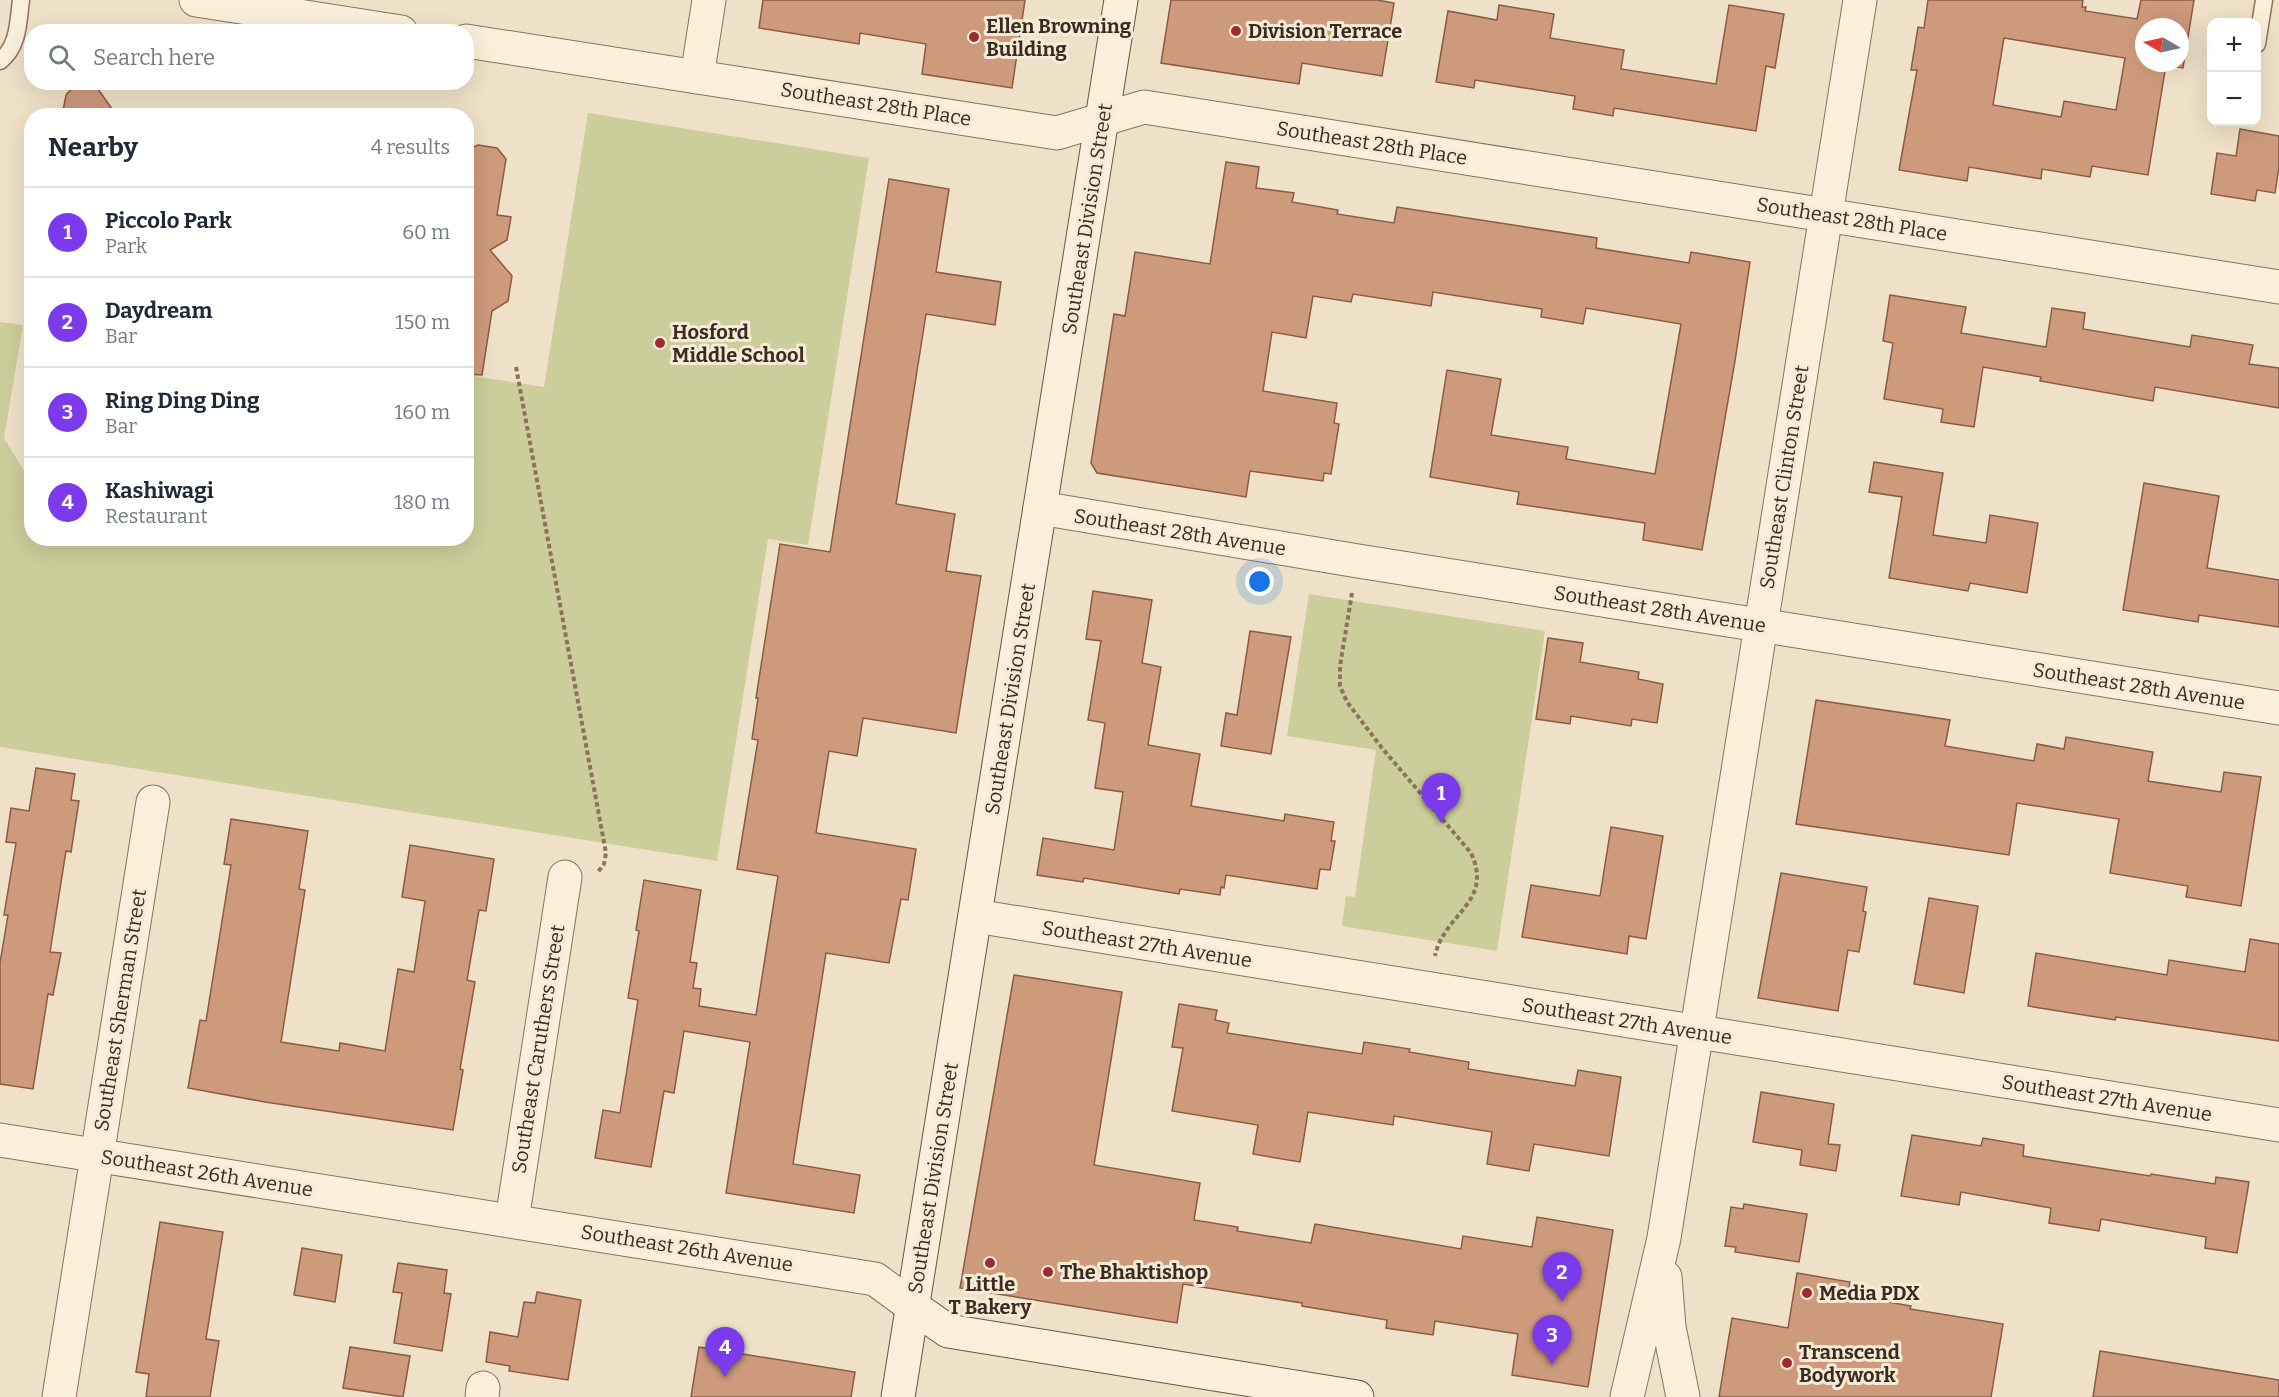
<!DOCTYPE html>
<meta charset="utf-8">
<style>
:root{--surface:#fff;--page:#f6f6f7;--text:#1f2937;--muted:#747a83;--line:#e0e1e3;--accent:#7c3aed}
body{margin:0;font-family:Bitter,serif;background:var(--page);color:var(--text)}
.controls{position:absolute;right:18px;top:18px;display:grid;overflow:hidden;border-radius:12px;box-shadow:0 6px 24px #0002}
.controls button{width:54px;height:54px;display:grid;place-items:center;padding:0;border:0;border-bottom:2px solid var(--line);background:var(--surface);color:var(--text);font:30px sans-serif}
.compass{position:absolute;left:2135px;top:18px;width:54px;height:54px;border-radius:50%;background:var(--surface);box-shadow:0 6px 24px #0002;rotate:279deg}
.you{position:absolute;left:1260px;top:582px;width:21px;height:21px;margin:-15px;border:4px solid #fff;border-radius:50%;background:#1a73e8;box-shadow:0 0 0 9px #1a73e833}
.badge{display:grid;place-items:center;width:39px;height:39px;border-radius:50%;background:var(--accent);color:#fff;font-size:20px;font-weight:700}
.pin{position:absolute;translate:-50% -50px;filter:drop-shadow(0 2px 3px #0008)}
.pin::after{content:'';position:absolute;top:32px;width:21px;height:18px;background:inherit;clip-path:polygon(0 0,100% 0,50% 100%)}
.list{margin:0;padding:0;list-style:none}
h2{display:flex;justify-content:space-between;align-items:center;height:78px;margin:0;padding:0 24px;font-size:26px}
h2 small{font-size:20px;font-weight:400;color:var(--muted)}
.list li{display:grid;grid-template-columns:39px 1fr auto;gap:18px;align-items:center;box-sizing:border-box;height:90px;padding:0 24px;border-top:2px solid var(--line)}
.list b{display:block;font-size:22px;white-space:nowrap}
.list p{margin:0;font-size:20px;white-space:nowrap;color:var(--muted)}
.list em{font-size:20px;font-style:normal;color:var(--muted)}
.icon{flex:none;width:33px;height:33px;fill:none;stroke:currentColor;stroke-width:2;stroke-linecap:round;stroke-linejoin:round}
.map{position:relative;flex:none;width:2279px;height:1397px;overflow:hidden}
.search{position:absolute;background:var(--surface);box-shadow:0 6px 24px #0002;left:24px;top:24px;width:450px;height:66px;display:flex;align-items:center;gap:15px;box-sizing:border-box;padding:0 21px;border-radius:24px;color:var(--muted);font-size:22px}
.panel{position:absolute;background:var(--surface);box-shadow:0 6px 24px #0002;left:24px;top:108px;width:450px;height:438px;border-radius:24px}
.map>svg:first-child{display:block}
.green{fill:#cbce9a}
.building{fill:#ce9a7c;stroke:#8b5a41;stroke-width:1.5;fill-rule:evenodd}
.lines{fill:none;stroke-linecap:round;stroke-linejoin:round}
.lane-casing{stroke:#8b725c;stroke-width:19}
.street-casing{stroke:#8b725c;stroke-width:35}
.secondary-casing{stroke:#6d533f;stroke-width:35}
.path{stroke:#8b725c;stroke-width:4;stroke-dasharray:4.5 3;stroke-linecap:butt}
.lane{stroke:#faefdb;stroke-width:16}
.street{stroke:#faefdb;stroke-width:33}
.secondary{stroke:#faefdb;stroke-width:33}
.poi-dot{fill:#9c2b32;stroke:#f6ebd7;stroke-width:2}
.labels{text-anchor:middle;stroke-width:6;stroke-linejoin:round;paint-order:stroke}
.poi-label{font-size:20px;font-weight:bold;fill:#3c2c20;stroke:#f6ebd7;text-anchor:start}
.street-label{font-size:20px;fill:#3c2c20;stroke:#f6ebd7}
</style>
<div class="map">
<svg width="2279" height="1397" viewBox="0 0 2279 1397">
<rect width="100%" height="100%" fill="#efe1c7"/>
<g class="green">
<path d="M 588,113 L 869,158 L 808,545 L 768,539 L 717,861 L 0,747 L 0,322 L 23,325 L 4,438 L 31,482 L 32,538 L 466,538 L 467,375 L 544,387 Z"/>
<path d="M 1309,594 L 1545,631 L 1497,951 L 1342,926 L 1346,896 L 1355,897 L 1376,750 L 1287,736 Z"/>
</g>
<g class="building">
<path d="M 763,0 L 1025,0 L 1012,88 L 922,74 L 926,44 L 860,33 L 859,44 L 759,28 Z"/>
<path d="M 1171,0 L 1377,0 L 1394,3 L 1382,76 L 1302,63 L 1299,84 L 1161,63 Z"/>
<path d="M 1928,0 L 2083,0 L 2082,7 L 2086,7 L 2085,11 L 2137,19 L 2141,0 L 2194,0 L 2183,68 L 2166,65 L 2148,175 L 2092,166 L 2090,177 L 2042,169 L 2041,179 L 1969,167 L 1967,181 L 1899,170 L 1917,70 L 1911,70 L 1918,27 L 1924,28 ZM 2144,27 L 2180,27 L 2180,63 L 2144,63 ZM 2004,38 L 2125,58 L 2116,110 L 2064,101 L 2061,117 L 1993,105 Z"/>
<path d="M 1499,5 L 1554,14 L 1550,38 L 1624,50 L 1621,69 L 1716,84 L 1729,5 L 1784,14 L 1775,68 L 1766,66 L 1756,131 L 1614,108 L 1613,116 L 1573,109 L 1575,96 L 1475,80 L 1474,88 L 1436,82 L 1448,11 L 1497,20 Z"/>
<path d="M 75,85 L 98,89 L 117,116 L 62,116 L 66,95 Z"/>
<path d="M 2240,129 L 2279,136 L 2279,167 L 2275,193 L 2257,190 L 2255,201 L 2211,194 L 2217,153 L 2236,156 Z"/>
<path d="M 478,145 L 497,148 L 506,159 L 497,215 L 511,217 L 507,240 L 490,250 L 512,276 L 508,301 L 492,311 L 482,375 L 466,374 L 466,151 Z"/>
<path d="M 1226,162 L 1259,167 L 1256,188 L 1294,193 L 1292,202 L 1338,210 L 1337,214 L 1394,223 L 1397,207 L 1597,238 L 1596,248 L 1689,263 L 1691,252 L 1750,262 L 1735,361 L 1702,550 L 1643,540 L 1645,523 L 1517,504 L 1519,492 L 1430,477 L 1447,370 L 1501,379 L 1491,435 L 1568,447 L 1566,459 L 1655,474 L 1681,324 L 1586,308 L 1583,324 L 1541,317 L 1542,309 L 1433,292 L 1431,306 L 1353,294 L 1351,302 L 1313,296 L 1306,338 L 1272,332 L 1263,391 L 1337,403 L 1334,423 L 1339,424 L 1331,474 L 1324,473 L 1323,481 L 1250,471 L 1246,497 L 1097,473 L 1091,463 L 1114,314 L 1125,316 L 1135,252 L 1210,264 Z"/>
<path d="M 889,179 L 949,189 L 936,272 L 1001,282 L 995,325 L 926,314 L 896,504 L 955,514 L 946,571 L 981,576 L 956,733 L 863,718 L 857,756 L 829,751 L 816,833 L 916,849 L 908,900 L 901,899 L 889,963 L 826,953 L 793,1164 L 860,1175 L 854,1213 L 726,1193 L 750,1042 L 684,1031 L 674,1093 L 664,1091 L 651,1167 L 595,1158 L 603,1110 L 620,1113 L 638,1000 L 628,998 L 639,931 L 636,930 L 644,880 L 701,890 L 690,962 L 697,963 L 693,988 L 701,989 L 699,1006 L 756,1015 L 778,876 L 737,869 L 758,740 L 752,739 L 758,698 L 756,698 L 780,544 L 830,552 Z"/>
<path d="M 1890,295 L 1966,307 L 1961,333 L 2046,347 L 2052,308 L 2085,313 L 2083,329 L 2190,347 L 2192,335 L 2253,345 L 2249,364 L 2279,368 L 2279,408 L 2155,387 L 2153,401 L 2040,381 L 2041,377 L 1983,367 L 1974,427 L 1941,422 L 1943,409 L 1884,399 L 1893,343 L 1883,341 Z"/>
<path d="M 1874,462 L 1943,473 L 1933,535 L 1986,543 L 1990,515 L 2038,523 L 2027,593 L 1970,583 L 1968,591 L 1889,578 L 1902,497 L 1869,492 Z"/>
<path d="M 2144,483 L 2219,496 L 2207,568 L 2279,580 L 2279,627 L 2199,615 L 2198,622 L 2123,610 Z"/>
<path d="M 1093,591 L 1152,600 L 1142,663 L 1161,667 L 1148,745 L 1200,754 L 1191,806 L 1284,821 L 1285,814 L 1334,822 L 1331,841 L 1335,841 L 1330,870 L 1320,869 L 1317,889 L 1226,875 L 1224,888 L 1221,887 L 1220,895 L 1180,889 L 1179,894 L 1084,878 L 1083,882 L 1037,875 L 1043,838 L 1114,850 L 1123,792 L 1095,788 L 1105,723 L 1088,720 L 1101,641 L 1086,639 Z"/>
<path d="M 1250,631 L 1291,637 L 1271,754 L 1221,746 L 1226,713 L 1237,715 Z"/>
<path d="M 1548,638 L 1583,643 L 1580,662 L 1639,672 L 1638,679 L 1663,684 L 1657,723 L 1632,719 L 1631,726 L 1571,716 L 1570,724 L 1536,719 Z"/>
<path d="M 1816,700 L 1950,720 L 1945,746 L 2034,761 L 2037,744 L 2064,749 L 2066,737 L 2153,752 L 2148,781 L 2221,792 L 2224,772 L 2261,777 L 2241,906 L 2186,897 L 2188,886 L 2110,873 L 2119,819 L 2017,803 L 2009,855 L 1796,824 Z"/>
<path d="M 36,768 L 75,774 L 71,800 L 79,801 L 71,852 L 66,851 L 50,952 L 61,953 L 53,995 L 48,994 L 33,1089 L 0,1084 L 0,963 L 8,915 L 4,915 L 16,843 L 6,842 L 11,808 L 29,811 Z"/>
<path d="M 231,819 L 308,831 L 299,889 L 305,890 L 281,1042 L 339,1051 L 340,1043 L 385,1051 L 398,969 L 414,972 L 425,901 L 402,897 L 410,845 L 494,859 L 486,911 L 479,910 L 467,980 L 475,982 L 460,1069 L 463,1070 L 453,1130 L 265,1102 L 188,1088 L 200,1020 L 206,1021 L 231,865 L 224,864 Z"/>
<path d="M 1611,827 L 1663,836 L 1646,939 L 1629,936 L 1627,954 L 1522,937 L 1531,885 L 1600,896 Z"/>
<path d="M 1781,873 L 1867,887 L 1863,911 L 1866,912 L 1859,952 L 1848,950 L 1838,1011 L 1758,998 Z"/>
<path d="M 1929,898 L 1978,906 L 1964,993 L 1914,984 Z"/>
<path d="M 2250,939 L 2279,944 L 2279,1041 L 2116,1017 L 2115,1020 L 2028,1006 L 2036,953 L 2167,975 L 2169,960 L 2245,972 Z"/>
<path d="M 1014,975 L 1122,992 L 1094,1165 L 1200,1183 L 1194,1220 L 1238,1227 L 1237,1231 L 1311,1243 L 1315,1224 L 1461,1249 L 1463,1236 L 1532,1247 L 1537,1217 L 1613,1230 L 1588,1387 L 1512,1375 L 1518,1334 L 1435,1321 L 1433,1335 L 1386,1328 L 1387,1320 L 1302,1306 L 1302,1303 L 1183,1284 L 1177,1323 L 960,1288 Z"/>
<path d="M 1179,1004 L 1217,1010 L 1215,1020 L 1229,1023 L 1227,1033 L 1362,1054 L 1364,1042 L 1410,1049 L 1409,1052 L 1469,1062 L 1468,1069 L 1575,1086 L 1578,1070 L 1621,1077 L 1609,1156 L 1534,1144 L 1529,1171 L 1487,1164 L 1492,1132 L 1394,1116 L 1393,1125 L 1308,1112 L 1300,1162 L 1253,1154 L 1258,1125 L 1172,1111 L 1183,1048 L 1172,1047 Z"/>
<path d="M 1761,1092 L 1834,1104 L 1828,1144 L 1840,1145 L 1836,1171 L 1800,1165 L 1802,1150 L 1753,1142 Z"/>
<path d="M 1912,1135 L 1981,1146 L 1983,1138 L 2024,1145 L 2023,1156 L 2150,1176 L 2151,1174 L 2215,1184 L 2216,1177 L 2249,1182 L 2237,1253 L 2205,1248 L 2206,1237 L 2101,1219 L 2099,1231 L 2049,1223 L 2051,1208 L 1961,1192 L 1959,1205 L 1901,1196 Z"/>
<path d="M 1744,1204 L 1807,1214 L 1799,1262 L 1735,1252 L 1736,1247 L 1725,1246 L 1731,1207 L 1743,1209 Z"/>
<path d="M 160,1222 L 223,1232 L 206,1339 L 219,1341 L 210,1397 L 146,1397 L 149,1374 L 136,1372 Z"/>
<path d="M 302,1248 L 342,1255 L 335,1302 L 294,1295 Z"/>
<path d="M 398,1263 L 447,1270 L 444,1293 L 451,1294 L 442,1351 L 394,1343 L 402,1293 L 393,1292 Z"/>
<path d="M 1797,1273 L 1850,1282 L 1848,1295 L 1911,1306 L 1910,1309 L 2003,1324 L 1991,1397 L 1719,1397 L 1732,1318 L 1788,1328 Z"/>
<path d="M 537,1292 L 581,1300 L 568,1380 L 509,1371 L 510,1366 L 486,1362 L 490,1332 L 518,1337 L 524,1302 L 535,1303 Z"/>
<path d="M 350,1347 L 410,1356 L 403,1397 L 343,1388 Z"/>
<path d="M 699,1347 L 855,1372 L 851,1397 L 691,1397 Z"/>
<path d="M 2100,1351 L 2279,1380 L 2279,1397 L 2093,1397 Z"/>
</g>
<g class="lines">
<defs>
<g id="lane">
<path d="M 2257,44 L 2264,0"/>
<path d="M 0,61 C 19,46 18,22 21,0"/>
</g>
<g id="street">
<path d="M 196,0 L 401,32"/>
<path d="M 466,41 L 1057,133 L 1144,107 L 2279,287"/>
<path d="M 697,77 L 709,0"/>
<path d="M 1040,508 L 1358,561 L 2279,708"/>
<path d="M 975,916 L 2279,1125"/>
<path d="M 0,1140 L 875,1279 L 912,1306"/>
<path d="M 512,1220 L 565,877"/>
<path d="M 1665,1277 L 1669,1327 L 1683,1397"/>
<path d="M 59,1397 L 153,802"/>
<path d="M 482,1397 L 483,1388"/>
<path d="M 1627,1397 L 1664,1238 L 1860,0"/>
</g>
<g id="secondary">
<path d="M 912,1306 L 948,1331 L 1357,1397"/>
<path d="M 898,1397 L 1121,0"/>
</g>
</defs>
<use href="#lane" class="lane-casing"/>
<use href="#street" class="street-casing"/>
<use href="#secondary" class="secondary-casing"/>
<g class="path">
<path d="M 516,367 L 606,853 L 604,864 L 598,872"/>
<path d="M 1352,593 L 1340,666 L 1340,686 L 1347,702 L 1382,748 L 1471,853 C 1494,903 1444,913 1435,956"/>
</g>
<use href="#lane" class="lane"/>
<use href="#street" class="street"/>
<use href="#secondary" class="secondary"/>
</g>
<g class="poi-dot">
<circle cx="1236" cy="31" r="6"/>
<circle cx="974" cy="37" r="6"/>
<circle cx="660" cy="343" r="6"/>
<circle cx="990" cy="1263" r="6"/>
<circle cx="1048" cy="1272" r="6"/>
<circle cx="1807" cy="1293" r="6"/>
<circle cx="1787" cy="1363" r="6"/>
</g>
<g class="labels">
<g class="poi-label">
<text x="986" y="33">Ellen Browning<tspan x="986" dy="23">Building</tspan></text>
<text x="1248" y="38">Division Terrace</text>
<text x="672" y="339">Hosford<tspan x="672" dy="23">Middle School</tspan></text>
<text x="1060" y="1279">The Bhaktishop</text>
<text x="990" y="1291" text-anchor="middle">Little<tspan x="990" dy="23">T Bakery</tspan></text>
<text x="1819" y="1300">Media PDX</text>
<text x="1799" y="1359">Transcend<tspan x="1799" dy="23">Bodywork</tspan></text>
</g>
<g class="street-label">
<text transform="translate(876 104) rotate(9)" y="7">Southeast 28th Place</text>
<text transform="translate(1372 143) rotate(9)" y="7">Southeast 28th Place</text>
<text transform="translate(1087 219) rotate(-81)" y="7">Southeast Division Street</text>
<text transform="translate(1852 219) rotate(9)" y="7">Southeast 28th Place</text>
<text transform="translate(1784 477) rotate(-81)" y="7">Southeast Clinton Street</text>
<text transform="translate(1180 532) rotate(9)" y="7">Southeast 28th Avenue</text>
<text transform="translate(1660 609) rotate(9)" y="7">Southeast 28th Avenue</text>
<text transform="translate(2139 686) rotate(9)" y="7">Southeast 28th Avenue</text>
<text transform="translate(1010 699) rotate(-81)" y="7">Southeast Division Street</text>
<text transform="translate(1147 944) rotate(9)" y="7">Southeast 27th Avenue</text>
<text transform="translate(120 1010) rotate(-81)" y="7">Southeast Sherman Street</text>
<text transform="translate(1627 1021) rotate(9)" y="7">Southeast 27th Avenue</text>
<text transform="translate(538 1049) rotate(-81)" y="7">Southeast Caruthers Street</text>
<text transform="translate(2107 1098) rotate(9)" y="7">Southeast 27th Avenue</text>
<text transform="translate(207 1173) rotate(9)" y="7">Southeast 26th Avenue</text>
<text transform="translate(933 1178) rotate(-81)" y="7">Southeast Division Street</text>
<text transform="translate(687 1248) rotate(9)" y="7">Southeast 26th Avenue</text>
</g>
</g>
</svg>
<div class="controls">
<button>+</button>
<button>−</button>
</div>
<svg class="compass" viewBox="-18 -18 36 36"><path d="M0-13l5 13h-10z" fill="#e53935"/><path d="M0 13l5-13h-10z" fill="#747a83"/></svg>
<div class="you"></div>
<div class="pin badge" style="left:1441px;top:823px">1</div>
<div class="pin badge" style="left:1562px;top:1302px">2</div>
<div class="pin badge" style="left:1552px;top:1365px">3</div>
<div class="pin badge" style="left:725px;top:1377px">4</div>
<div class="search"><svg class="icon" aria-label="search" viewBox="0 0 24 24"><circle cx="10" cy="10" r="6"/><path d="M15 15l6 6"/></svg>Search here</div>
<section class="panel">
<h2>Nearby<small>4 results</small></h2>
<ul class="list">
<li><span class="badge">1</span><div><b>Piccolo Park</b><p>Park</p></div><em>60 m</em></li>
<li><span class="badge">2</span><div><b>Daydream</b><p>Bar</p></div><em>150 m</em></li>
<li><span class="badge">3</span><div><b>Ring Ding Ding</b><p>Bar</p></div><em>160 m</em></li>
<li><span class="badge">4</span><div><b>Kashiwagi</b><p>Restaurant</p></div><em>180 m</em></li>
</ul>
</section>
</div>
